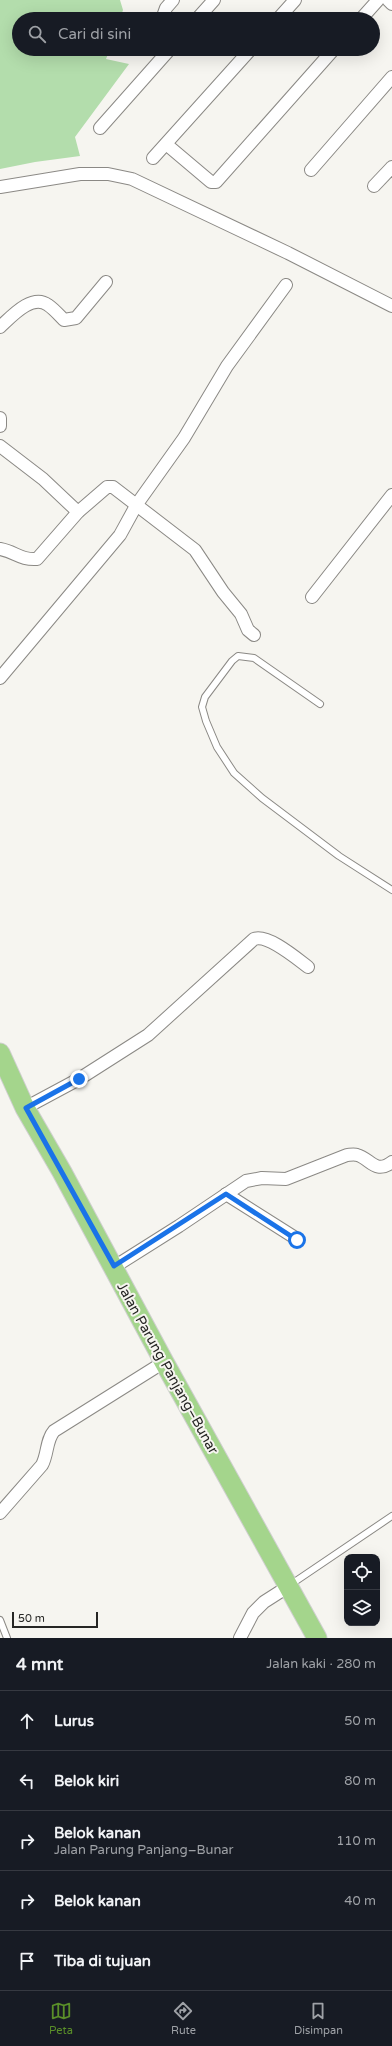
<!DOCTYPE html>
<html lang="id">
<meta charset="utf-8">
<style>
:root{--surface:#171b24;--page:#242831;--text:#f1f3f6;--muted:#9ea1a6;--line:#363941;--accent:#5a8f29}
body{margin:0;font-family:"Varela Round",sans-serif;background:var(--page);color:var(--text)}
.controls{position:absolute;right:12px;bottom:12px;display:grid;overflow:hidden;border-radius:8px;box-shadow:0 4px 16px #0002}
.controls button{width:36px;height:36px;display:grid;place-items:center;padding:0;border:0;border-bottom:1px solid var(--line);background:var(--surface);color:var(--text);font:20px sans-serif}
.scale{position:absolute;left:12px;bottom:10px;width:86px;box-sizing:border-box;padding-left:4px;border:2px solid #262624;border-top:0;font-size:11px;line-height:14px;white-space:nowrap;color:#262624;-webkit-text-stroke:3px #f6f5f0;paint-order:stroke}
.stop{position:absolute;width:12px;height:12px;margin:-9px;border:3px solid #1a73e8;border-radius:50%;background:#fff}
.stop.end{background:#1a73e8;border-color:#fff;box-shadow:0 1px 4px #0008}
.list{margin:0;padding:0;list-style:none}
h2{display:flex;justify-content:space-between;align-items:center;height:52px;margin:0;padding:0 16px;font-size:17px}
h2 small{font-size:13px;font-weight:400;color:var(--muted)}
.list li{display:grid;grid-template-columns:26px 1fr auto;gap:12px;align-items:center;box-sizing:border-box;height:60px;padding:0 16px;border-top:1px solid var(--line)}
.list b{display:block;font-size:15px;white-space:nowrap}
.list p{margin:0;font-size:13px;white-space:nowrap;color:var(--muted)}
.list em{font-size:13px;font-style:normal;color:var(--muted)}
.icon{flex:none;width:22px;height:22px;fill:none;stroke:currentColor;stroke-width:2;stroke-linecap:round;stroke-linejoin:round}
.map{position:relative;flex:none;width:392px;height:1638px;overflow:hidden}
.search{position:absolute;background:var(--surface);box-shadow:0 4px 16px #0002;left:12px;right:12px;top:12px;height:44px;display:flex;align-items:center;gap:10px;box-sizing:border-box;padding:0 14px;border-radius:22px;color:var(--muted);font-size:15px}
.sheet{height:352px;background:var(--surface)}
nav{display:flex;justify-content:space-around;align-items:center;box-sizing:border-box;height:56px;border-top:1px solid var(--line);background:var(--surface);font-size:11px;color:var(--muted)}
nav a{display:grid;justify-items:center;gap:2px}
nav .on{color:var(--accent)}
.map>svg:first-child{display:block}
.green{fill:#b3ddac}
.lines{fill:none;stroke-linecap:round;stroke-linejoin:round}
.lane-casing{stroke:#8b8985;stroke-width:8}
.street-casing{stroke:#8b8985;stroke-width:14}
.primary-casing{stroke:#cfcfcf;stroke-width:21}
.lane{stroke:#fff;stroke-width:6}
.street{stroke:#fff;stroke-width:12}
.primary{stroke:#a4d58c;stroke-width:19}
.route{stroke:#1a73e8;stroke-width:5}
.labels{text-anchor:middle;stroke-width:4;stroke-linejoin:round;paint-order:stroke}
.street-label{font-size:14px;fill:#262624;stroke:#f6f5f0}
</style>
<div class="map">
<svg width="392" height="1638" viewBox="0 0 392 1638">
<rect width="100%" height="100%" fill="#f6f5f0"/>
<path class="green" d="M 0,0 L 120,0 L 123,10 L 120,19 L 19,19 L 19,49 L 110,49 L 106,59 L 129,64 L 75,137 L 80,156 L 35,162 L 0,169 Z"/>
<g class="lines">
<defs>
<g id="lane">
<path d="M 320,704 L 254,658 L 238,656 L 232,661 L 205,697 L 202,707 L 206,721 L 217,747 L 234,773 L 262,798 L 339,856 L 392,890"/>
<path d="M 290,1585 L 392,1516"/>
<path d="M 0,1620 L 7,1638"/>
</g>
<g id="street">
<path d="M 388,0 L 392,4"/>
<path d="M 162,19 L 166,8 L 173,0"/>
<path d="M 197,19 L 214,0"/>
<path d="M 278,19 L 295,0"/>
<path d="M 361,19 L 378,0"/>
<path d="M 100,128 L 170,49"/>
<path d="M 166,144 L 211,182 L 216,182 L 334,49"/>
<path d="M 153,158 L 251,49"/>
<path d="M 311,170 L 392,77"/>
<path d="M 374,186 L 392,167"/>
<path d="M 0,187 L 80,174 L 108,174 L 132,179 L 288,253 L 392,306"/>
<path d="M 0,327 C 11,317 32,293 48,305 C 54,309 59,315 64,320 L 76,318 L 106,282"/>
<path d="M 0,418 L 0,426"/>
<path d="M 0,446 L 43,479 L 78,512"/>
<path d="M 0,549 C 16,552 20,560 37,559 L 78,512 L 107,487 L 113,487 L 195,550 L 223,592 L 241,614 L 248,630 L 254,635"/>
<path d="M 312,597 L 392,495"/>
<path d="M 0,678 L 120,535 L 137,504 L 184,438 L 227,366 L 286,285"/>
<path d="M 25,1108 L 79,1079 L 148,1035 L 254,939 C 268,934 296,958 308,967"/>
<path d="M 226,1194 L 297,1239"/>
<path d="M 114,1267 L 179,1226 L 246,1181 L 262,1178 L 286,1179 L 347,1155 C 349,1155 354,1154 357,1155 C 370,1158 375,1175 392,1162"/>
<path d="M 0,1513 L 42,1465 C 48,1454 46,1440 54,1431 L 164,1362"/>
<path d="M 240,1638 L 253,1613 L 264,1602 L 289,1586"/>
</g>
<path id="primary" d="M 0,1053 L 25,1108 L 62,1172 L 164,1362 L 317,1638"/>
</defs>
<use href="#lane" class="lane-casing"/>
<use href="#street" class="street-casing"/>
<use href="#primary" class="primary-casing"/>
<use href="#lane" class="lane"/>
<use href="#street" class="street"/>
<use href="#primary" class="primary"/>
</g>
<g class="lines">
<path class="route" d="M 79,1079 L 26,1108 L 114,1266 L 226,1194 L 297,1240"/>
</g>
<g class="labels">
<g class="street-label">
<text transform="translate(168 1368) rotate(61)" y="5">Jalan Parung Panjang–Bunar</text>
</g>
</g>
</svg>
<div class="controls">
<button><svg class="icon" aria-label="locate" viewBox="0 0 24 24"><circle cx="12" cy="12" r="6"/><path d="M12 2v4M12 18v4M2 12h4M18 12h4"/></svg></button>
<button><svg class="icon" aria-label="layers" viewBox="0 0 24 24"><path d="M12 4l9 5-9 5-9-5zM3 14l9 5 9-5"/></svg></button>
</div>
<div class="scale">50 m</div>
<div class="stop" style="left:297px;top:1240px"></div>
<div class="stop end" style="left:79px;top:1079px"></div>
<div class="search"><svg class="icon" aria-label="search" viewBox="0 0 24 24"><circle cx="10" cy="10" r="6"/><path d="M15 15l6 6"/></svg>Cari di sini</div>
</div>
<section class="sheet">
<h2>4 mnt<small>Jalan kaki · 280 m</small></h2>
<ul class="list">
<li><svg class="icon" aria-label="ahead" viewBox="0 0 24 24"><path d="M12 20V5M6 11l6-6 6 6"/></svg><div><b>Lurus</b></div><em>50 m</em></li>
<li><svg class="icon" aria-label="left" viewBox="0 0 24 24"><path d="M17 20v-9H6M10 6l-5 5 5 5"/></svg><div><b>Belok kiri</b></div><em>80 m</em></li>
<li><svg class="icon" aria-label="right" viewBox="0 0 24 24"><path d="M7 20v-9h11M14 6l5 5-5 5"/></svg><div><b>Belok kanan</b><p>Jalan Parung Panjang–Bunar</p></div><em>110 m</em></li>
<li><svg class="icon" aria-label="right" viewBox="0 0 24 24"><path d="M7 20v-9h11M14 6l5 5-5 5"/></svg><div><b>Belok kanan</b></div><em>40 m</em></li>
<li><svg class="icon" aria-label="arrive" viewBox="0 0 24 24"><path d="M6 21V4h12l-3 4 3 4H6"/></svg><div><b>Tiba di tujuan</b></div></li>
</ul>
</section>
<nav>
<a class="on"><svg class="icon" aria-label="map" viewBox="0 0 24 24"><path d="M3 6l6-2 6 2 6-2v14l-6 2-6-2-6 2zM9 4v14M15 6v14"/></svg>Peta</a>
<a><svg class="icon" aria-label="directions" viewBox="0 0 24 24"><path d="M12 3l9 9-9 9-9-9zM9 14v-3h6M13 9l2 2-2 2"/></svg>Rute</a>
<a><svg class="icon" aria-label="saved" viewBox="0 0 24 24"><path d="M7 4h10v16l-5-4-5 4z"/></svg>Disimpan</a>
</nav>
